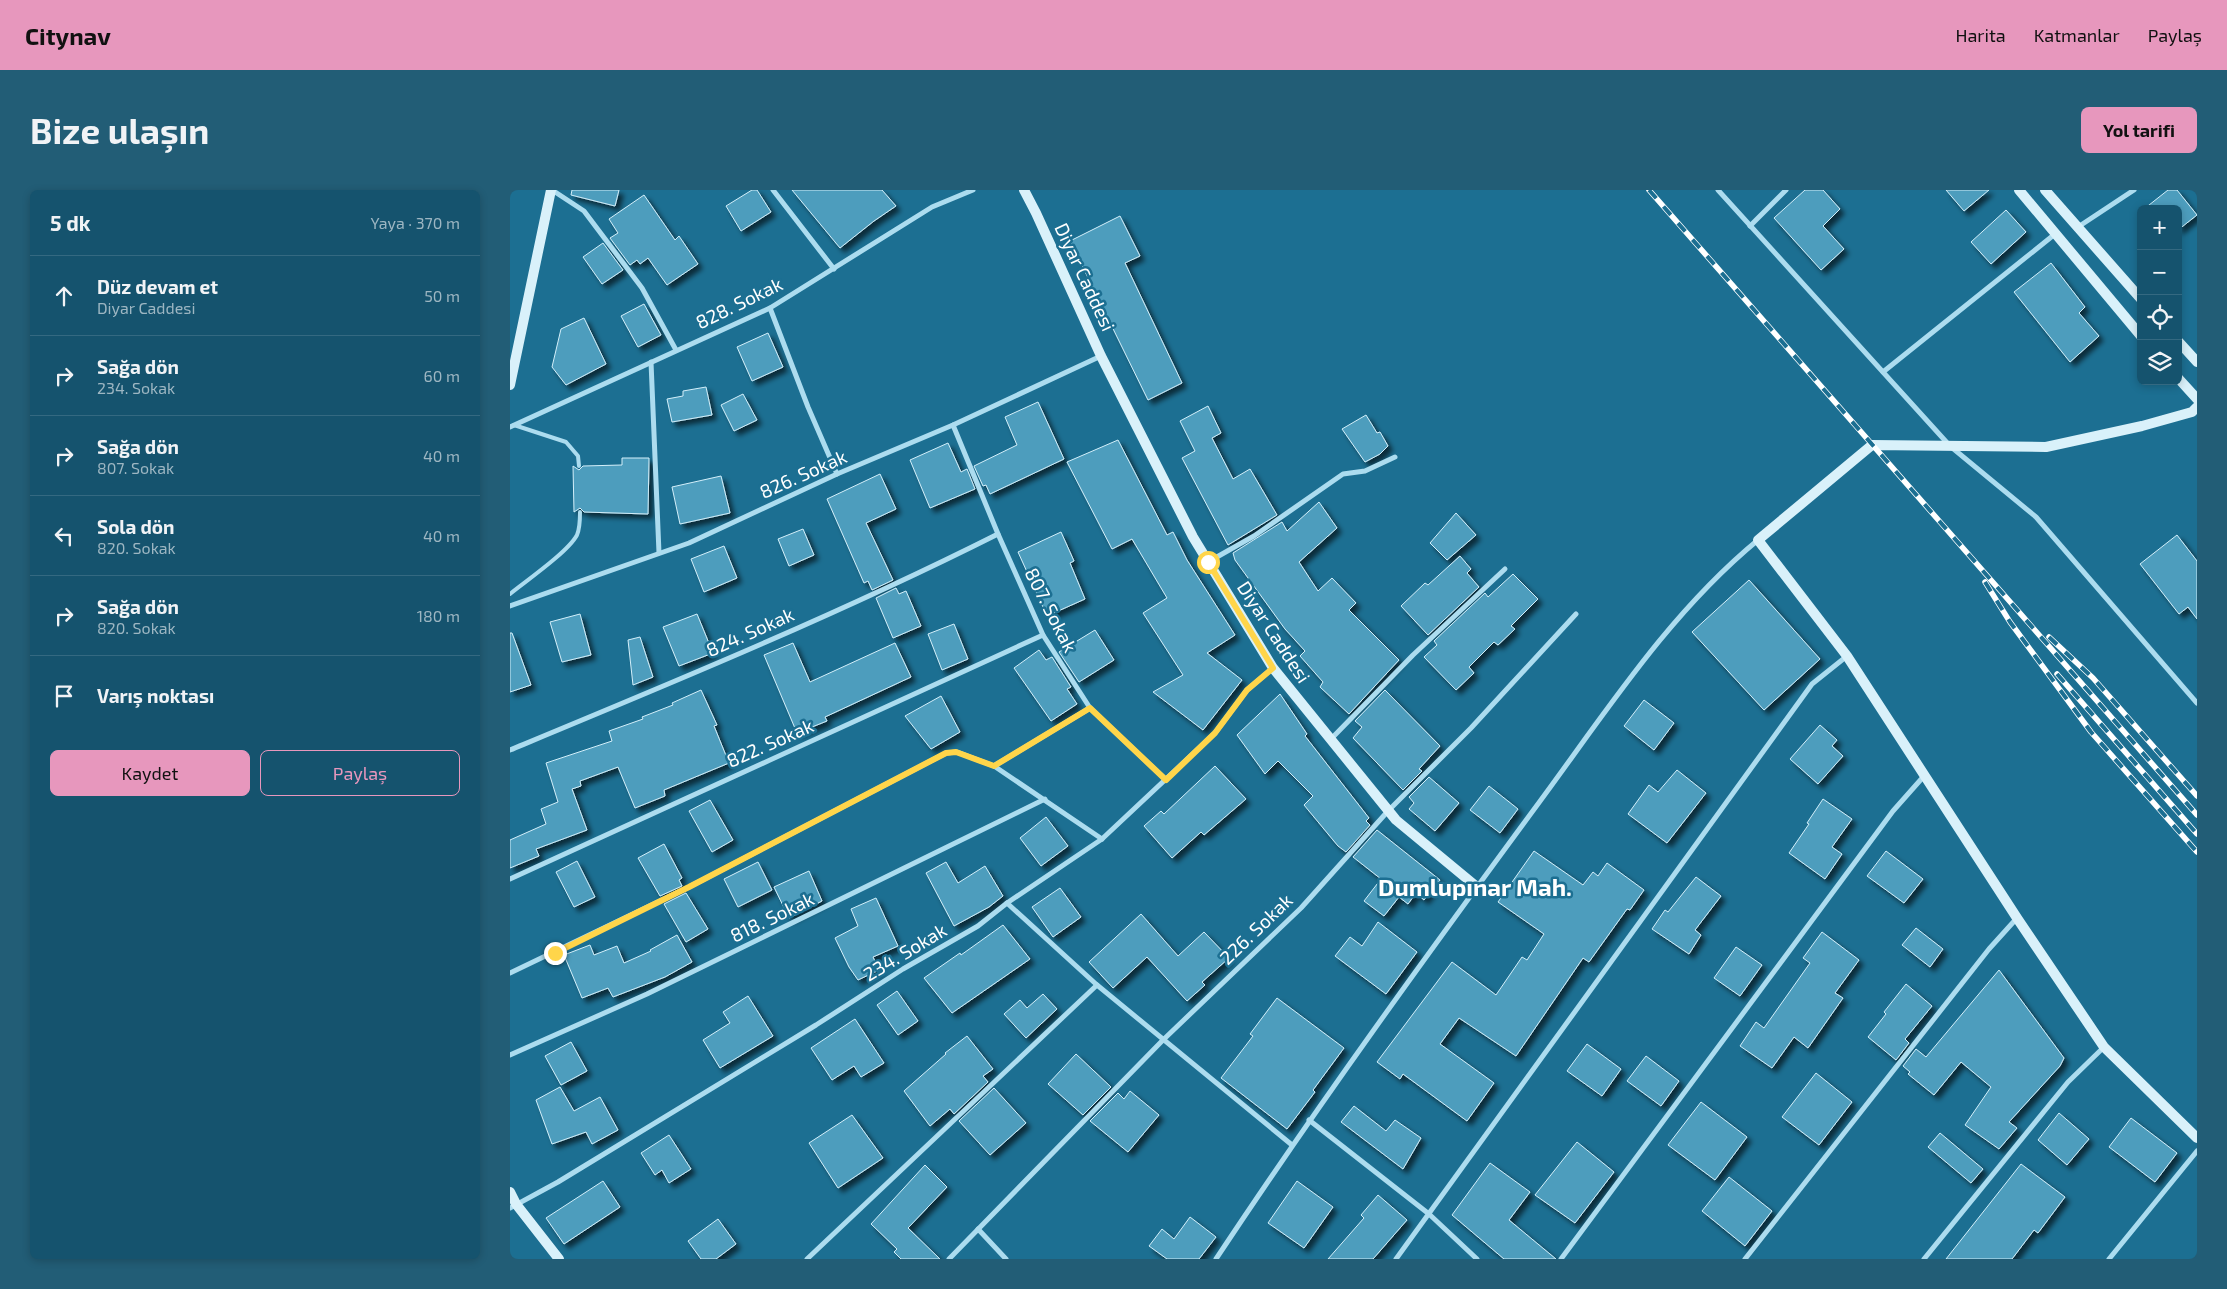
<!DOCTYPE html>
<html lang="tr">
<meta charset="utf-8">
<style>
:root{--surface:#15536e;--page:#225d76;--text:#f1f3f6;--muted:#9db6c2;--line:#346981;--accent:#e797bd}
body{margin:0;font-family:"Exo 2",sans-serif;background:var(--page);color:var(--text)}
.controls{position:absolute;right:15px;top:15px;display:grid;overflow:hidden;border-radius:8px;box-shadow:0 2px 8px #0003}
.controls button{width:45px;height:45px;display:grid;place-items:center;padding:0;border:0;border-bottom:1px solid var(--line);background:var(--surface);color:var(--text);font:25px sans-serif}
.stop{position:absolute;width:15px;height:15px;margin:-11px;border:4px solid #ffd54a;border-radius:50%;background:#fff}
.stop.end{background:#ffd54a;border-color:#fff;box-shadow:0 1px 5px #0008}
.list{margin:0;padding:0;list-style:none}
h2{display:flex;justify-content:space-between;align-items:center;height:65px;margin:0;padding:0 20px;font-size:21px}
h2 small{font-size:16px;font-weight:400;color:var(--muted)}
.list li{display:grid;grid-template-columns:32px 1fr auto;gap:15px;align-items:center;box-sizing:border-box;height:80px;padding:0 20px;border-top:1px solid var(--line)}
.list b{display:block;font-size:19px;white-space:nowrap}
.list p{margin:0;font-size:16px;white-space:nowrap;color:var(--muted)}
.list em{font-size:16px;font-style:normal;color:var(--muted)}
.actions{display:flex;gap:10px;padding:15px 20px}
.actions a{flex:1;padding:11px 0;border:1px solid var(--accent);border-radius:8px;text-align:center;font-size:18px;color:var(--accent)}
.actions .main{background:var(--accent);color:#111}
.icon{flex:none;width:28px;height:28px;fill:none;stroke:currentColor;stroke-width:2;stroke-linecap:round;stroke-linejoin:round}
.map{position:relative;flex:none;width:1687px;height:1069px;overflow:hidden;border-radius:8px}
header{display:flex;align-items:center;gap:30px;box-sizing:border-box;height:70px;padding:0 25px;background:var(--accent);color:#111}
header strong{font-size:24px}
nav{display:flex;gap:28px;margin-inline-start:auto;font-size:18px}
.intro{display:flex;align-items:center;justify-content:space-between;box-sizing:border-box;height:120px;padding:0 30px}
h1{margin:0;font-size:35px}
.button{padding:12px 22px;border-radius:8px;background:var(--accent);color:#111;font-size:18px;font-weight:700}
main{display:flex;gap:30px;padding:0 30px}
aside{flex:1;background:var(--surface);border-radius:8px;box-shadow:0 2px 8px #0003}
.map>svg:first-child{display:block}
.building{fill:#4d9dbd;stroke:#d3effa;filter:url(#shadow)}
.lines{fill:none;stroke-linecap:round;stroke-linejoin:round}
.lane{stroke:#acdcef;stroke-width:4}
.street{stroke:#acdcef;stroke-width:5}
.secondary{stroke:#d9f1fa;stroke-width:10}
.rail-casing{stroke:#fff;stroke-width:5.5}
.rail{stroke:#1c6f92;stroke-width:4;stroke-dasharray:11;stroke-linecap:butt}
.route{stroke:#ffd54a;stroke-width:6}
.labels{text-anchor:middle;stroke-width:5;stroke-linejoin:round;paint-order:stroke}
.street-label{font-size:19px;fill:#fff;stroke:#1c6f92}
.district-label{font-size:24px;font-weight:bold;fill:#fff;stroke:#1c6f92}
</style>
<header>
<strong>Citynav</strong>
<nav><a>Harita</a><a>Katmanlar</a><a>Paylaş</a></nav>
</header>
<div class="intro"><h1>Bize ulaşın</h1><a class="button">Yol tarifi</a></div>
<main>
<aside>
<h2>5 dk<small>Yaya · 370 m</small></h2>
<ul class="list">
<li><svg class="icon" aria-label="ahead" viewBox="0 0 24 24"><path d="M12 20V5M6 11l6-6 6 6"/></svg><div><b>Düz devam et</b><p>Diyar Caddesi</p></div><em>50 m</em></li>
<li><svg class="icon" aria-label="right" viewBox="0 0 24 24"><path d="M7 20v-9h11M14 6l5 5-5 5"/></svg><div><b>Sağa dön</b><p>234. Sokak</p></div><em>60 m</em></li>
<li><svg class="icon" aria-label="right" viewBox="0 0 24 24"><path d="M7 20v-9h11M14 6l5 5-5 5"/></svg><div><b>Sağa dön</b><p>807. Sokak</p></div><em>40 m</em></li>
<li><svg class="icon" aria-label="left" viewBox="0 0 24 24"><path d="M17 20v-9H6M10 6l-5 5 5 5"/></svg><div><b>Sola dön</b><p>820. Sokak</p></div><em>40 m</em></li>
<li><svg class="icon" aria-label="right" viewBox="0 0 24 24"><path d="M7 20v-9h11M14 6l5 5-5 5"/></svg><div><b>Sağa dön</b><p>820. Sokak</p></div><em>180 m</em></li>
<li><svg class="icon" aria-label="arrive" viewBox="0 0 24 24"><path d="M6 21V4h12l-3 4 3 4H6"/></svg><div><b>Varış noktası</b></div></li>
</ul>
<div class="actions"><a class="main">Kaydet</a><a>Paylaş</a></div>
</aside>
<div class="map">
<svg width="1687" height="1069" viewBox="0 0 1687 1069">
<defs>
<filter id="shadow"><feDropShadow dx="4.5" dy="4.5" stdDeviation="2.5" flood-color="#0009"/></filter>
</defs>
<rect width="100%" height="100%" fill="#1c6f92"/>
<g class="building">
<path d="M 62,0 L 109,0 L 105,16 L 61,5 Z"/>
<path d="M 242,0 L 247,0 L 261,22 L 231,41 L 216,16 Z"/>
<path d="M 282,0 L 372,0 L 386,16 L 364,31 L 330,58 Z"/>
<path d="M 1295,0 L 1313,0 L 1330,19 L 1313,36 L 1334,59 L 1311,80 L 1264,28 Z"/>
<path d="M 1436,0 L 1479,0 L 1454,21 Z"/>
<path d="M 1658,0 L 1667,0 L 1687,25 L 1668,40 L 1668,19 L 1634,19 Z"/>
<path d="M 134,5 L 165,50 L 169,46 L 188,74 L 157,95 L 138,68 L 130,74 L 127,70 L 120,75 L 100,48 L 108,43 L 99,29 Z"/>
<path d="M 1496,20 L 1516,42 L 1481,74 L 1461,52 Z"/>
<path d="M 610,26 L 630,66 L 615,73 L 672,193 L 638,210 L 560,51 Z"/>
<path d="M 93,53 L 113,80 L 92,94 L 73,67 Z"/>
<path d="M 1541,73 L 1575,117 L 1569,123 L 1589,146 L 1560,172 L 1504,102 Z"/>
<path d="M 134,114 L 151,145 L 128,157 L 111,126 Z"/>
<path d="M 74,128 L 96,174 L 56,195 L 42,177 L 51,139 Z"/>
<path d="M 258,143 L 273,177 L 242,191 L 227,157 Z"/>
<path d="M 196,197 L 202,225 L 162,232 L 157,209 L 173,206 L 173,201 Z"/>
<path d="M 233,204 L 247,230 L 224,241 L 211,215 Z"/>
<path d="M 528,212 L 554,269 L 480,304 L 476,295 L 473,296 L 464,276 L 507,255 L 495,227 Z"/>
<path d="M 698,216 L 711,243 L 702,248 L 723,289 L 740,279 L 767,325 L 718,355 L 672,268 L 685,261 L 670,231 Z"/>
<path d="M 856,225 L 867,243 L 870,242 L 878,256 L 870,264 L 855,272 L 832,239 Z"/>
<path d="M 608,250 L 657,345 L 663,342 L 677,370 L 725,445 L 697,463 L 732,490 L 693,540 L 643,502 L 673,485 L 633,423 L 657,408 L 622,349 L 602,359 L 557,272 Z"/>
<path d="M 438,253 L 451,282 L 457,279 L 465,299 L 420,318 L 400,270 Z"/>
<path d="M 112,268 L 139,268 L 138,324 L 74,322 L 70,318 L 64,322 L 63,276 L 69,280 L 73,276 L 112,275 Z"/>
<path d="M 370,284 L 386,319 L 356,333 L 383,390 L 362,400 L 358,391 L 354,393 L 317,309 Z"/>
<path d="M 211,286 L 220,323 L 170,334 L 162,297 Z"/>
<path d="M 809,312 L 827,338 L 789,372 L 808,401 L 822,388 L 846,413 L 839,420 L 889,470 L 839,524 L 810,497 L 813,492 L 790,466 L 795,461 L 775,439 L 725,370 L 723,363 L 772,332 L 777,341 Z"/>
<path d="M 946,323 L 966,345 L 937,370 L 920,353 Z"/>
<path d="M 293,339 L 304,365 L 279,376 L 268,349 Z"/>
<path d="M 551,342 L 564,371 L 560,373 L 575,409 L 537,426 L 508,362 Z"/>
<path d="M 1667,345 L 1687,371 L 1687,429 L 1678,417 L 1669,424 L 1630,374 Z"/>
<path d="M 214,356 L 227,388 L 194,402 L 181,369 Z"/>
<path d="M 950,366 L 961,379 L 957,383 L 969,397 L 918,445 L 891,416 L 915,393 L 918,395 Z"/>
<path d="M 1003,384 L 1028,409 L 1001,436 L 1005,439 L 988,455 L 984,452 L 959,477 L 964,483 L 946,500 L 914,467 L 927,455 L 924,451 L 975,403 L 978,407 Z"/>
<path d="M 1239,390 L 1310,469 L 1254,520 L 1182,442 Z"/>
<path d="M 386,398 L 389,404 L 396,401 L 411,436 L 383,448 L 366,408 Z"/>
<path d="M 70,424 L 81,465 L 52,472 L 40,432 Z"/>
<path d="M 187,424 L 203,463 L 169,476 L 153,437 Z"/>
<path d="M 444,434 L 458,469 L 432,480 L 418,444 Z"/>
<path d="M 585,440 L 604,470 L 569,492 L 549,462 Z"/>
<path d="M 0,443 L 2,443 L 21,495 L 0,502 Z"/>
<path d="M 130,447 L 143,487 L 123,495 L 118,450 Z"/>
<path d="M 283,453 L 300,492 L 385,453 L 401,487 L 315,527 L 317,531 L 287,543 L 254,465 Z"/>
<path d="M 529,460 L 536,470 L 542,467 L 561,497 L 557,499 L 567,514 L 541,531 L 504,478 Z"/>
<path d="M 191,500 L 207,535 L 204,536 L 219,573 L 154,600 L 155,606 L 125,618 L 108,577 L 70,591 L 71,596 L 62,599 L 77,640 L 26,659 L 29,666 L 0,678 L 0,650 L 36,634 L 31,619 L 48,612 L 36,573 L 102,551 L 99,541 L 133,529 L 132,527 L 163,515 L 162,513 Z"/>
<path d="M 875,500 L 930,556 L 909,579 L 912,581 L 893,600 L 843,548 L 852,537 L 845,531 Z"/>
<path d="M 770,504 L 797,544 L 795,546 L 859,628 L 856,631 L 860,635 L 836,662 L 828,656 L 794,615 L 803,606 L 768,571 L 755,584 L 727,545 Z"/>
<path d="M 431,506 L 450,542 L 421,559 L 395,526 Z"/>
<path d="M 1134,510 L 1164,533 L 1144,560 L 1114,536 Z"/>
<path d="M 1310,535 L 1327,550 L 1322,556 L 1333,566 L 1308,594 L 1280,569 Z"/>
<path d="M 705,576 L 736,609 L 694,645 L 691,642 L 662,668 L 634,636 L 651,621 L 654,624 Z"/>
<path d="M 1167,580 L 1196,603 L 1157,653 L 1118,624 L 1139,595 L 1148,602 Z"/>
<path d="M 919,587 L 949,613 L 925,641 L 899,619 L 904,613 L 899,607 Z"/>
<path d="M 979,596 L 1008,619 L 990,643 L 960,620 Z"/>
<path d="M 1313,609 L 1342,629 L 1322,657 L 1332,664 L 1315,689 L 1279,663 L 1299,634 L 1297,633 Z"/>
<path d="M 200,610 L 223,650 L 202,662 L 179,621 Z"/>
<path d="M 536,627 L 558,656 L 531,676 L 510,648 Z"/>
<path d="M 867,640 L 930,690 L 914,710 L 906,703 L 898,714 L 889,707 L 874,726 L 854,711 L 871,689 L 843,667 Z"/>
<path d="M 154,654 L 172,688 L 169,690 L 172,696 L 150,706 L 128,668 Z"/>
<path d="M 1024,661 L 1073,695 L 1083,682 L 1088,686 L 1097,673 L 1134,700 L 1120,720 L 1117,719 L 1079,772 L 1073,768 L 1006,866 L 949,828 L 930,854 L 984,893 L 957,931 L 893,884 L 890,889 L 867,872 L 942,772 L 986,805 L 1012,767 L 1017,770 L 1034,744 L 988,712 Z"/>
<path d="M 1376,661 L 1413,689 L 1394,713 L 1357,686 Z"/>
<path d="M 67,671 L 85,707 L 64,717 L 46,682 Z"/>
<path d="M 248,672 L 262,700 L 228,717 L 214,689 Z"/>
<path d="M 436,672 L 448,693 L 475,676 L 493,706 L 479,717 L 444,736 L 416,683 Z"/>
<path d="M 299,681 L 312,711 L 279,728 L 264,697 Z"/>
<path d="M 1186,687 L 1211,706 L 1185,740 L 1191,745 L 1179,764 L 1142,739 L 1155,720 L 1158,722 Z"/>
<path d="M 550,698 L 571,727 L 543,747 L 522,717 Z"/>
<path d="M 176,703 L 198,739 L 176,752 L 154,714 Z"/>
<path d="M 366,708 L 388,756 L 363,767 L 369,780 L 348,790 L 339,777 L 325,748 L 348,736 L 341,719 Z"/>
<path d="M 631,724 L 668,766 L 694,742 L 719,768 L 692,792 L 695,795 L 677,811 L 637,767 L 603,798 L 579,772 Z"/>
<path d="M 868,732 L 907,762 L 876,804 L 825,766 L 840,747 L 852,756 Z"/>
<path d="M 493,735 L 520,769 L 442,823 L 414,788 L 450,763 L 451,765 Z"/>
<path d="M 1406,738 L 1433,759 L 1420,777 L 1392,755 Z"/>
<path d="M 1312,742 L 1349,770 L 1325,803 L 1333,808 L 1298,858 L 1284,847 L 1262,878 L 1230,856 L 1246,832 L 1254,838 L 1300,773 L 1293,768 Z"/>
<path d="M 167,745 L 182,772 L 155,787 L 103,807 L 98,798 L 72,808 L 54,765 L 80,755 L 84,765 L 107,756 L 114,773 L 141,761 L 140,760 Z"/>
<path d="M 1226,757 L 1252,775 L 1230,806 L 1204,788 Z"/>
<path d="M 1489,780 L 1554,868 L 1550,876 L 1499,932 L 1507,938 L 1489,959 L 1455,935 L 1481,897 L 1451,872 L 1424,905 L 1398,884 L 1400,882 L 1393,876 L 1406,859 L 1416,867 Z"/>
<path d="M 1396,794 L 1422,816 L 1395,849 L 1399,853 L 1386,870 L 1358,847 L 1376,824 L 1374,822 Z"/>
<path d="M 387,801 L 408,831 L 388,845 L 367,815 Z"/>
<path d="M 533,804 L 547,819 L 516,848 L 494,824 L 510,810 L 517,818 Z"/>
<path d="M 238,806 L 263,846 L 210,878 L 193,850 L 220,833 L 213,822 Z"/>
<path d="M 767,808 L 834,858 L 803,900 L 805,902 L 777,939 L 711,888 L 743,846 L 740,844 Z"/>
<path d="M 345,829 L 374,873 L 351,887 L 344,876 L 322,890 L 301,858 Z"/>
<path d="M 457,846 L 483,879 L 473,886 L 478,892 L 444,924 L 440,919 L 420,936 L 394,901 L 436,864 L 435,863 Z"/>
<path d="M 61,852 L 77,881 L 51,895 L 35,866 Z"/>
<path d="M 1077,854 L 1111,879 L 1092,906 L 1057,881 Z"/>
<path d="M 566,864 L 601,897 L 573,925 L 538,894 Z"/>
<path d="M 1136,866 L 1169,891 L 1151,916 L 1117,891 Z"/>
<path d="M 1306,883 L 1342,912 L 1309,955 L 1272,927 Z"/>
<path d="M 50,897 L 64,921 L 90,907 L 108,940 L 82,954 L 76,942 L 42,954 L 26,910 Z"/>
<path d="M 484,898 L 516,933 L 480,965 L 449,931 Z"/>
<path d="M 620,901 L 649,925 L 618,962 L 580,931 L 608,903 L 614,909 Z"/>
<path d="M 1191,912 L 1237,947 L 1205,990 L 1158,955 Z"/>
<path d="M 844,916 L 876,941 L 885,930 L 911,948 L 893,979 L 831,932 Z"/>
<path d="M 1549,923 L 1579,949 L 1557,975 L 1528,950 Z"/>
<path d="M 342,925 L 373,968 L 328,998 L 299,953 Z"/>
<path d="M 1621,928 L 1667,963 L 1645,992 L 1599,957 Z"/>
<path d="M 1430,943 L 1473,979 L 1461,993 L 1418,957 Z"/>
<path d="M 159,945 L 181,979 L 159,993 L 152,980 L 145,985 L 131,963 Z"/>
<path d="M 1067,952 L 1104,982 L 1065,1033 L 1025,1005 Z"/>
<path d="M 980,973 L 1020,1002 L 999,1030 L 1046,1069 L 994,1069 L 942,1025 Z"/>
<path d="M 1511,974 L 1555,1007 L 1528,1043 L 1524,1040 L 1502,1069 L 1436,1069 Z"/>
<path d="M 415,975 L 437,997 L 398,1038 L 430,1069 L 391,1069 L 384,1062 L 387,1059 L 361,1034 Z"/>
<path d="M 1219,987 L 1262,1021 L 1235,1056 L 1192,1021 Z"/>
<path d="M 93,991 L 110,1017 L 54,1054 L 36,1028 Z"/>
<path d="M 787,991 L 823,1017 L 794,1058 L 758,1033 Z"/>
<path d="M 868,1005 L 897,1030 L 863,1069 L 818,1069 L 854,1028 L 851,1025 Z"/>
<path d="M 680,1027 L 706,1047 L 689,1069 L 657,1069 L 639,1056 L 652,1039 L 664,1049 Z"/>
<path d="M 208,1029 L 226,1054 L 206,1069 L 191,1069 L 178,1051 Z"/>
</g>
<g class="lines">
<g class="lane">
<path d="M 4,235 L 56,252 L 68,266 L 69,276"/>
<path d="M 0,404 C 16,391 58,362 67,345 C 70,338 70,330 70,322"/>
</g>
<g class="street">
<path d="M 42,0 L 74,21 L 132,98 L 166,160"/>
<path d="M 263,0 L 324,79"/>
<path d="M 1208,0 L 1440,256 L 1526,327 L 1687,513"/>
<path d="M 1240,36 L 1276,0"/>
<path d="M 1568,37 L 1624,0"/>
<path d="M 260,118 L 298,217 L 327,284"/>
<path d="M 141,172 L 149,363"/>
<path d="M 1373,182 L 1545,44"/>
<path d="M 443,235 L 488,344 L 533,445 L 580,518 L 656,590"/>
<path d="M 0,237 L 260,118 L 422,17 L 463,0"/>
<path d="M 698,372 L 744,346 L 833,284 L 855,281 L 885,267"/>
<path d="M 0,416 L 179,353 L 327,284 L 443,235 L 591,166"/>
<path d="M 821,549 L 903,465 L 995,379"/>
<path d="M 0,560 C 164,492 329,424 488,344"/>
<path d="M 484,576 L 592,649"/>
<path d="M 0,689 L 533,445"/>
<path d="M 497,713 L 587,795 L 782,955"/>
<path d="M 0,783 L 179,697 L 436,563 L 447,562 L 484,576 L 580,518"/>
<path d="M 0,865 L 137,804 L 535,609"/>
<path d="M 799,930 L 919,1024 L 967,1069"/>
<path d="M 0,1018 L 48,992 L 306,835 L 393,779 L 468,736 L 497,713 L 592,649 L 705,543 L 737,500 L 763,478"/>
<path d="M 468,1039 L 496,1069"/>
<path d="M 297,1069 L 587,795"/>
<path d="M 439,1069 L 653,850 L 791,718 L 878,621 L 961,538 L 1066,424"/>
<path d="M 706,1069 C 808,915 916,766 1025,618 C 1094,525 1158,424 1248,350"/>
<path d="M 886,1069 L 1302,494 L 1337,466"/>
<path d="M 1051,1069 L 1383,621 L 1414,586"/>
<path d="M 1235,1069 L 1479,759 L 1507,728"/>
<path d="M 1414,1069 L 1558,892 L 1594,857"/>
<path d="M 1599,1069 L 1687,961"/>
</g>
<g class="secondary">
<path d="M 514,0 L 526,23 L 591,166 L 683,347 L 763,478 L 886,630 L 967,697"/>
<path d="M 1509,0 L 1631,146"/>
<path d="M 1535,0 L 1631,109"/>
<path d="M 1668,151 L 1687,172"/>
<path d="M 1668,188 L 1687,209"/>
<path d="M 0,195 L 41,0"/>
<path d="M 1687,217 L 1682,222 L 1632,236 L 1536,257 L 1362,255 L 1248,350 L 1337,466 L 1507,728 L 1594,857 L 1687,948"/>
<path d="M 0,1002 L 6,1014 L 49,1069"/>
</g>
<defs>
<g id="rail">
<path d="M 1139,0 L 1687,625"/>
<path d="M 1475,392 L 1500,432 L 1581,542 L 1687,662"/>
<path d="M 1539,447 L 1583,488 L 1687,606"/>
<path d="M 1547,484 L 1687,644"/>
</g>
</defs>
<use href="#rail" class="rail-casing"/>
<use href="#rail" class="rail"/>
</g>
<g class="lines">
<path class="route" d="M 45,763 L 179,697 L 436,563 L 446,562 L 484,576 L 580,518 L 656,590 L 705,543 L 737,500 L 763,478 L 698,372"/>
</g>
<g class="labels">
<g class="street-label">
<text transform="translate(575 87) rotate(65)" y="7">Diyar Caddesi</text>
<text transform="translate(229 113) rotate(-26)" y="7">828. Sokak</text>
<text transform="translate(293 284) rotate(-24)" y="7">826. Sokak</text>
<text transform="translate(541 420) rotate(63)" y="7">807. Sokak</text>
<text transform="translate(240 442) rotate(-24)" y="7">824. Sokak</text>
<text transform="translate(764 442) rotate(57)" y="7">Diyar Caddesi</text>
<text transform="translate(260 553) rotate(-24)" y="7">822. Sokak</text>
<text transform="translate(262 727) rotate(-26)" y="7">818. Sokak</text>
<text transform="translate(746 739) rotate(-44)" y="7">226. Sokak</text>
<text transform="translate(395 762) rotate(-31)" y="7">234. Sokak</text>
</g>
<g class="district-label">
<text x="965" y="706">Dumlupınar Mah.</text>
</g>
</g>
</svg>
<div class="controls">
<button>+</button>
<button>−</button>
<button><svg class="icon" aria-label="locate" viewBox="0 0 24 24"><circle cx="12" cy="12" r="6"/><path d="M12 2v4M12 18v4M2 12h4M18 12h4"/></svg></button>
<button><svg class="icon" aria-label="layers" viewBox="0 0 24 24"><path d="M12 4l9 5-9 5-9-5zM3 14l9 5 9-5"/></svg></button>
</div>
<div class="stop" style="left:698px;top:372px"></div>
<div class="stop end" style="left:45px;top:763px"></div>
</div>
</main>
